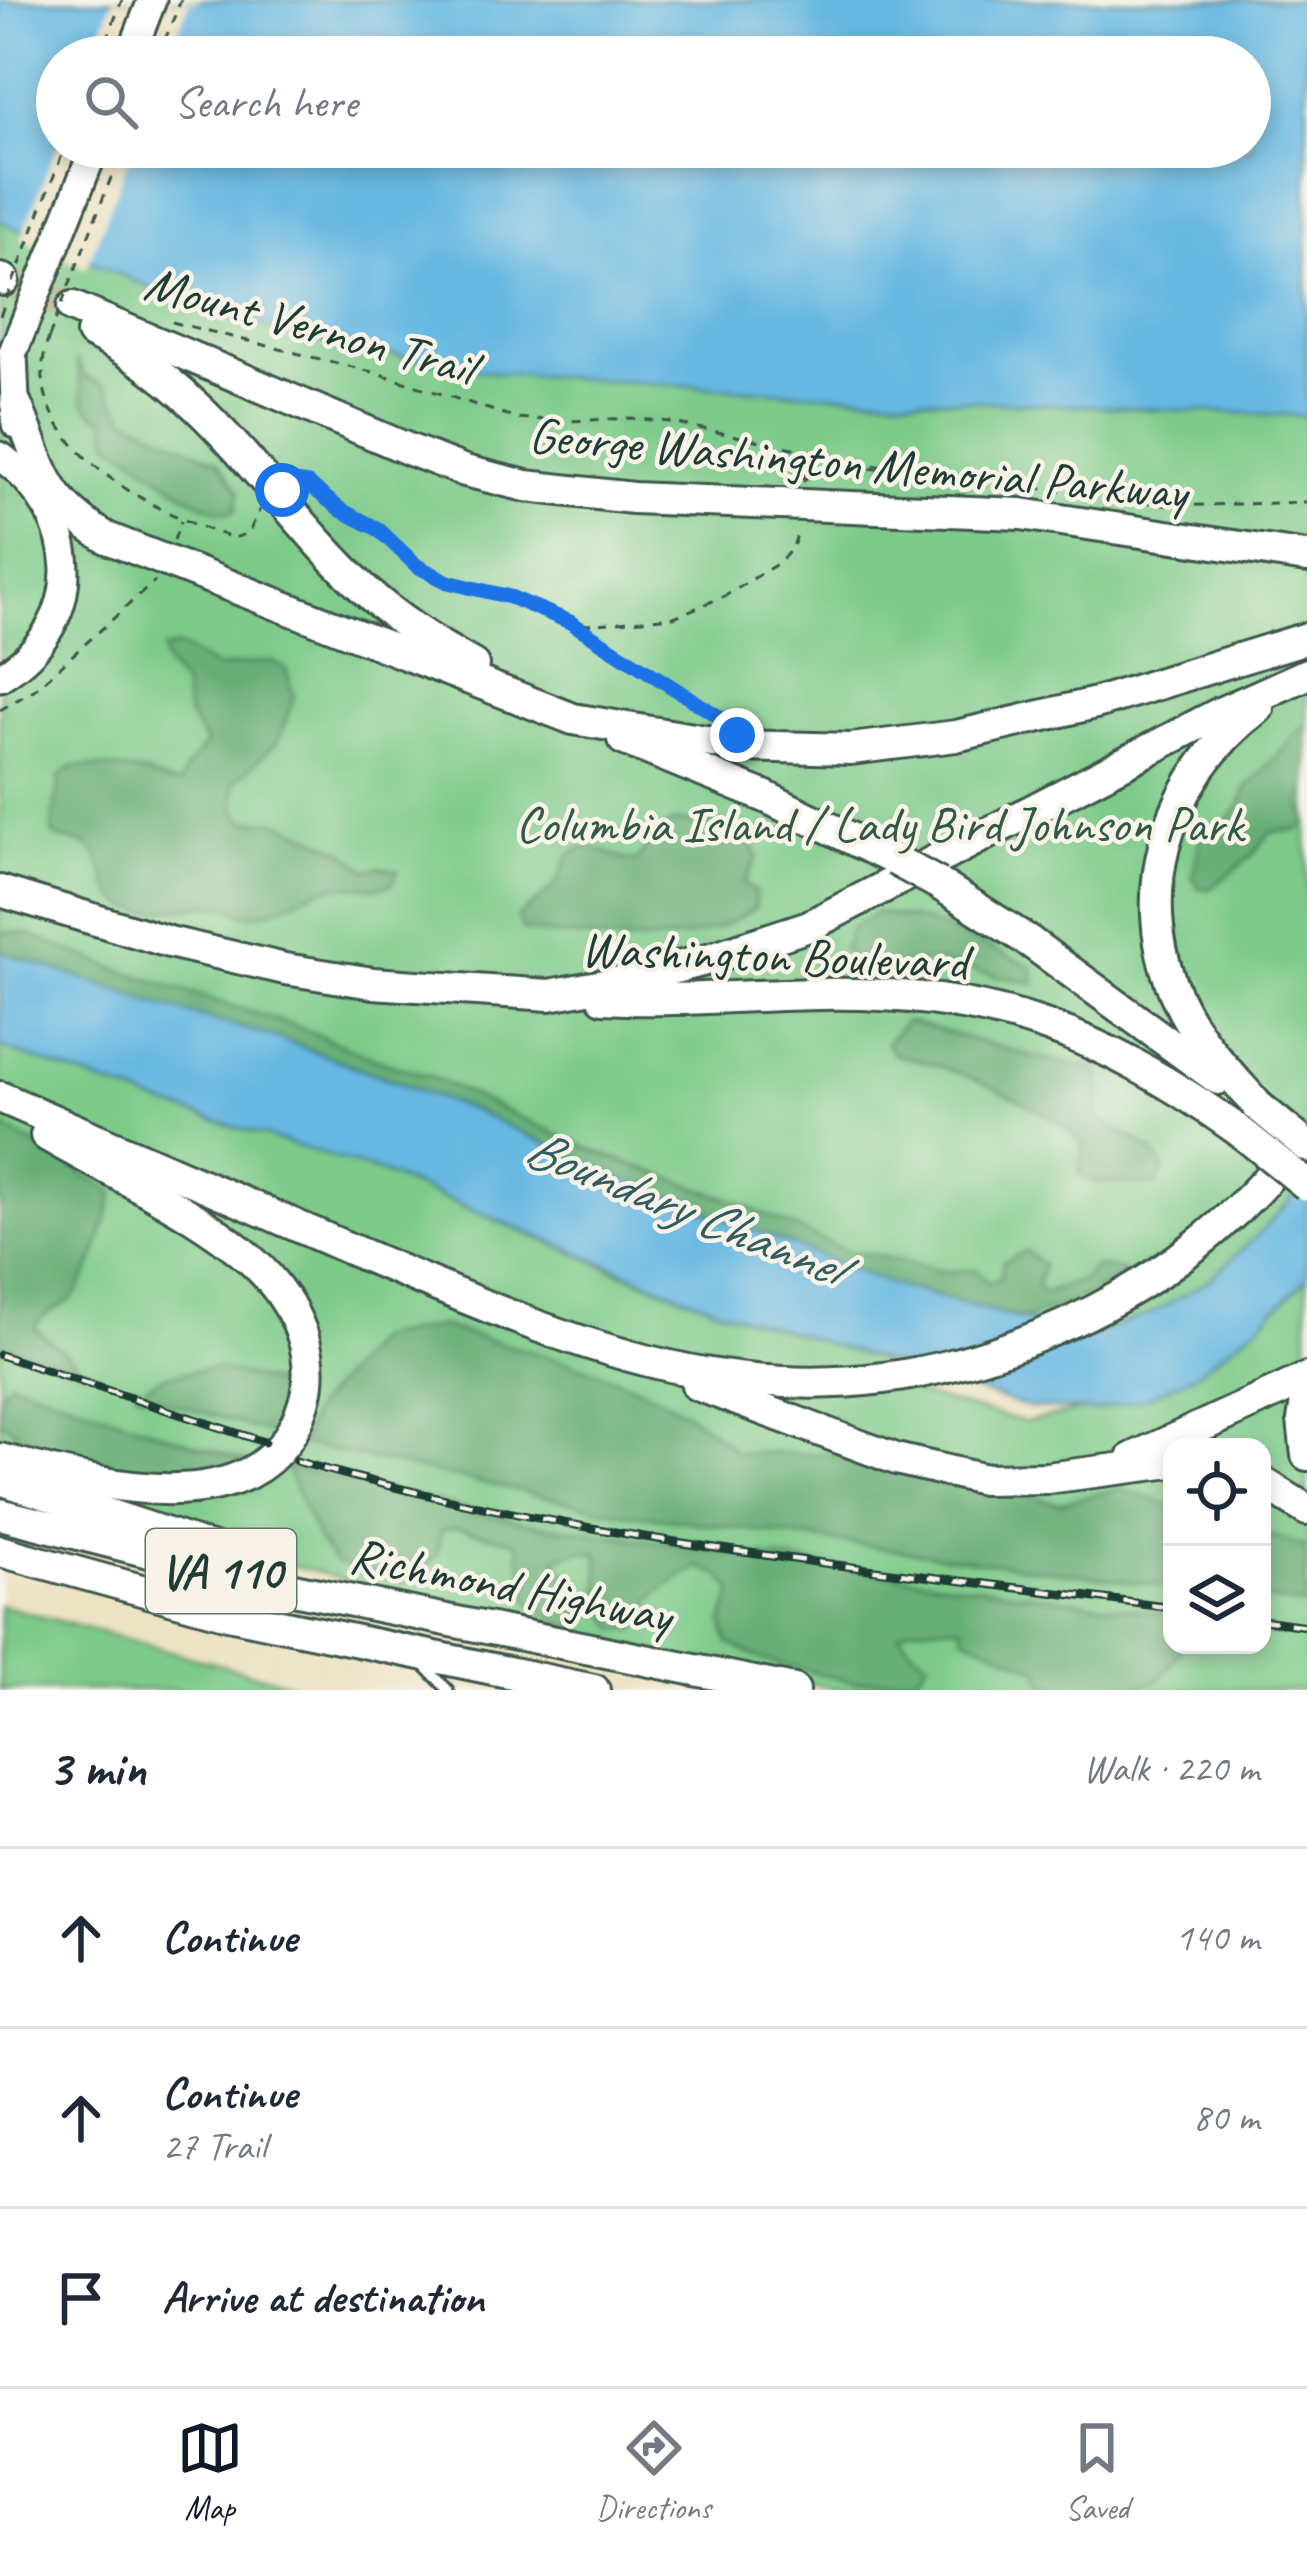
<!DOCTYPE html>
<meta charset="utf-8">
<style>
:root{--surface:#fff;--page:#f2f2f3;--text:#1f2937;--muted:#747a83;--line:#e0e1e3;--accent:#111827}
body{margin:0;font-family:Caveat,sans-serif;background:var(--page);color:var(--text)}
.controls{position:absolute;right:36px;bottom:36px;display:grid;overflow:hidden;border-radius:24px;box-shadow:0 6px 18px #0003}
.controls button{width:108px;height:108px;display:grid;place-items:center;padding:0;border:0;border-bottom:3px solid var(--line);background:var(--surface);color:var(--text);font:60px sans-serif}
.stop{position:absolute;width:36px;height:36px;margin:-27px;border:9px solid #1a73e8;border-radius:50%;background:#fff}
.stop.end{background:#1a73e8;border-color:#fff;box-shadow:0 3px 12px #0008}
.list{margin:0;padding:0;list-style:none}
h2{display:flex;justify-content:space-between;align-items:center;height:156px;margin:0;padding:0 48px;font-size:51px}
h2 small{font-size:39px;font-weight:400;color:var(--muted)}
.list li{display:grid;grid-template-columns:78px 1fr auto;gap:36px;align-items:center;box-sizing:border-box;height:180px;padding:0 48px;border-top:3px solid var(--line)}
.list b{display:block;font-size:45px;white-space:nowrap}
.list p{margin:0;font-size:39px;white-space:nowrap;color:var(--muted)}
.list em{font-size:39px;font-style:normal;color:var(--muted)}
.icon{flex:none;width:66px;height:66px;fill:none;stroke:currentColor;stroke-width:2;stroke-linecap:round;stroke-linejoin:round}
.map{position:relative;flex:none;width:1307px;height:1690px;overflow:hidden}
.search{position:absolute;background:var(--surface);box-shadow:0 6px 18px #0003;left:36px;right:36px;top:36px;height:132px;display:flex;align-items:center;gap:30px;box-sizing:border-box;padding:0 42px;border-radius:66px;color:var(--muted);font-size:45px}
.sheet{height:696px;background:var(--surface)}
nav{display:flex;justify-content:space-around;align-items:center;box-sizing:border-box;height:168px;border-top:3px solid var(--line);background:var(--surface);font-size:33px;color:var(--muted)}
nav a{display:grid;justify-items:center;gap:6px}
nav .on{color:var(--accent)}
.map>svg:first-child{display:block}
.green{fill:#7dca8a;stroke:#4e845f;stroke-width:3;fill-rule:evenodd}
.forest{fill:#66ae76;stroke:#427655;stroke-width:3}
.water{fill:#66b8e2;stroke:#427a8b;stroke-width:3;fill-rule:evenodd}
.pier{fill:#ece3c4}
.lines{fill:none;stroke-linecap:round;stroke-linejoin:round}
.highway-tunnel{stroke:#c3c2a7;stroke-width:30;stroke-dasharray:30 15;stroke-linecap:butt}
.lane-casing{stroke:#3e564a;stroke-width:15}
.primary-casing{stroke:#3e564a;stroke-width:33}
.highway-casing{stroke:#3e564a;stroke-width:36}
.path{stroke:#3e564a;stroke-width:3;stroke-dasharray:9 9;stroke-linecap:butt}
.lane{stroke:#fff;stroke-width:9}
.primary{stroke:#fff;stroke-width:27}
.highway{stroke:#fff;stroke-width:30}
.rail-casing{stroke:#1f3d34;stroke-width:9}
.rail{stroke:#f7f3e8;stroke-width:4.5;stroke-dasharray:14;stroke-linecap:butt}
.primary-bridge-casing{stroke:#3e564a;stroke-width:33;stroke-linecap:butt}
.highway-bridge-casing{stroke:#3e564a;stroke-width:36;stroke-linecap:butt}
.path-bridge{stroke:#3e564a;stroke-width:3;stroke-dasharray:9 9;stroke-linecap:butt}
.primary-bridge{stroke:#fff;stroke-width:27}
.highway-bridge{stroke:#fff;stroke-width:30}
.route{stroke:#1a73e8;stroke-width:15}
.labels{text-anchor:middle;stroke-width:9;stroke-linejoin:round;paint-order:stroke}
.shield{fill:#f7f3e8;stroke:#60746a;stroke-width:3}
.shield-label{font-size:48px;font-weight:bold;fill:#1f3d34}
.street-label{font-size:51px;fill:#1f3d34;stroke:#f7f3e8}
.park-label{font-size:51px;fill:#325945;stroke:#f7f3e8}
.water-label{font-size:54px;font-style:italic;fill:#315c60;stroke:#f7f3e8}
</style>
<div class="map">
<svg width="1307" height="1690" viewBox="0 0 1307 1690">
<rect width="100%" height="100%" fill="#f7f3e8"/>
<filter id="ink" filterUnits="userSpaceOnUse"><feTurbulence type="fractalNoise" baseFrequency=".00833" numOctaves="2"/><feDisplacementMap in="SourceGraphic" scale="24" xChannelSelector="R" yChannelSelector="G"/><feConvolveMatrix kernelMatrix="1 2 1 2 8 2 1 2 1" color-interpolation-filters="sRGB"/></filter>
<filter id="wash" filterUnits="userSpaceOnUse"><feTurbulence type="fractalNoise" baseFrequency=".004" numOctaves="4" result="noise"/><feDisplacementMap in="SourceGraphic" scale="48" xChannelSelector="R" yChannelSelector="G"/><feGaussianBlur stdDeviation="2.7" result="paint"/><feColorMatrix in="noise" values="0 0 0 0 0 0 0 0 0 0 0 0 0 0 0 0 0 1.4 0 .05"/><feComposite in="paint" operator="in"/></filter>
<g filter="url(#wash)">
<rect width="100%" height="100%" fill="#ece3c4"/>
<g class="green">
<path d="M 0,221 L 173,298 L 309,340 L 498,373 L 788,392 L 1307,416 L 1307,1182 L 1261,1232 L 1209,1280 L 1153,1313 L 1110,1329 L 1078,1335 L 890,1284 L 281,1039 L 166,1007 L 0,951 Z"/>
<path d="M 0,1046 L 153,1101 L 380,1172 L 617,1271 L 715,1308 L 875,1359 L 917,1394 L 1024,1422 L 1146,1398 L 1195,1374 L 1257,1326 L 1307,1278 L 1307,1690 L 845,1690 L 560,1642 L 0,1481 ZM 1172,1447 L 1262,1447 L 1262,1645 L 1172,1645 Z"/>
<path d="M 0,1605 L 314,1690 L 0,1690 Z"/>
</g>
<g class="forest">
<path d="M 76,359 L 86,378 L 105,384 L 125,417 L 219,462 L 239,491 L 236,510 C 206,522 140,457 109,442 L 106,421 L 89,410 L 83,400 Z"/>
<path d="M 178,646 L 218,668 L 271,661 L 286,669 L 294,697 L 278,741 L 234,783 L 236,811 L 245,821 L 276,821 L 288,826 L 344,851 L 367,870 L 381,867 L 398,871 L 392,884 C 374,891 356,884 337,886 C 308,889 285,909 257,914 C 240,917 228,905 212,905 C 184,903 146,922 120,902 C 105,890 106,866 94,852 C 84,839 67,843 53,835 C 49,815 60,798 59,777 L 71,767 C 95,765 119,768 142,773 C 158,776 165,785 181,783 L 186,768 L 206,744 L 188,715 L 183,686 L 165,663 L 163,650 Z"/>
<path d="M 1307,723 L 1307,791 L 1301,800 L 1307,823 L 1298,830 L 1270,832 L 1253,855 L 1210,889 L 1199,888 L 1193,878 L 1200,838 C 1220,827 1241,813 1246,789 Z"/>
<path d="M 678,821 C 713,825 740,820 758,856 L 744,883 L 755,892 L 755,908 C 706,942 648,946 590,938 C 567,935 546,936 523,930 L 518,918 C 529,907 545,898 554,886 C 565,871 564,846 590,848 C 607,849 618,861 636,861 C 651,843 654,829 678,821 Z"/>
<path d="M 876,913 C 933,916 981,945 1033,967 L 1035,982 C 1002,980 974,969 943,963 C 909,957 871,976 843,950 L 851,928 Z"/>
<path d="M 4,932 L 28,934 L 114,968 L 301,1028 L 378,1060 L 429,1076 L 592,1150 L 732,1200 L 851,1253 L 872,1254 L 945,1272 L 975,1269 L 989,1283 L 1001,1277 L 1003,1262 L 1025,1251 L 1043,1265 L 1037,1287 L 1044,1293 L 1081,1281 L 1095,1266 L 1122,1270 L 1125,1275 L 1086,1296 L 1026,1319 L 890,1284 L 635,1184 L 476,1112 L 281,1039 L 166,1007 L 3,952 L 0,934 Z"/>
<path d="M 906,1021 L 1031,1056 L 1095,1069 L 1102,1084 L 1097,1115 C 1119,1138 1152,1138 1164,1171 L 1156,1185 L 1092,1182 L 1080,1173 L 1084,1146 C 1061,1111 938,1060 895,1055 L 886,1043 Z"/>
<path d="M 0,1125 L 114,1192 C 107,1220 92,1278 71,1299 C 58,1311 42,1311 35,1328 L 86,1371 L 0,1344 Z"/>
<path d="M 440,1326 C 541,1357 660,1375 736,1453 L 826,1454 L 1059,1503 L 1120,1489 L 1172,1505 L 1172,1587 L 617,1512 L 301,1444 L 313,1410 L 375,1339 Z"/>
<path d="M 215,1368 L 296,1389 L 273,1434 L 136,1392 L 163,1376 Z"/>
<path d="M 10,1381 L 247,1462 L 214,1477 L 132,1472 L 28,1441 L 0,1421 L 0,1393 Z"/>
<path d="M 285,1467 L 532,1524 L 1172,1614 L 1172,1645 L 1184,1645 C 1176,1656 1166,1675 1154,1682 C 1129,1690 1065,1690 1042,1682 L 1040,1670 L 964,1636 L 962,1625 L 911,1627 L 899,1633 L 914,1651 L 929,1660 L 917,1676 L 853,1682 L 764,1660 L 728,1643 L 723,1622 L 733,1591 L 721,1576 L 700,1567 C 668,1583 648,1594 637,1629 L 617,1629 C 599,1609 598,1581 598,1554 L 581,1550 L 556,1559 L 560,1569 L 583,1587 L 580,1623 L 570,1628 L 530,1604 L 517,1542 L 457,1528 L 442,1530 L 436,1557 L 405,1582 L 337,1564 L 319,1542 Z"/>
<path d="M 1262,1533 L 1307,1547 L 1307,1606 L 1262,1599 Z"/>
</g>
<g class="water">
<path d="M 0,0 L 1307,0 L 1307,416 L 788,392 L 498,373 L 309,340 L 173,298 L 0,221 ZM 57,57 L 1250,57 L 1250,147 L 57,147 Z"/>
<path d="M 0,951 L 166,1007 L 281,1039 L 476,1112 L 635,1184 L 890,1284 L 1078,1335 L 1110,1329 L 1153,1313 L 1209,1280 L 1261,1232 L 1307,1182 L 1307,1278 L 1257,1326 L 1195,1374 L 1146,1398 L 1094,1411 L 1030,1408 L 715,1308 L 380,1172 L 153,1101 L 0,1047 Z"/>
</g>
<g class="pier">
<path d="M 113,0 L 202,0 L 189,3 L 168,57 L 91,57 Z"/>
<path d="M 57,146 L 133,147 L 86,269 L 21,239 Z"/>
</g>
</g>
<g filter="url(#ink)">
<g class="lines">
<path class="highway-tunnel" d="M 4,280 L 73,307"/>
<defs>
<path id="lane" d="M 423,1664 L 448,1690"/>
<g id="primary">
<path d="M 130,57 L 152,0"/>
<path d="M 13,352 L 16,424"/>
<path d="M 0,456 C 81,515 92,621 0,677"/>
</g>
<g id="highway">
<path d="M 0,279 L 4,280"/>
<path d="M 73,307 L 408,449 L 465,471 L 526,486 L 633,498 L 1021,514 L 1307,557"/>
<path d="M 92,333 C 211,389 273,504 366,591 C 398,621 435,644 473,665"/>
<path d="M 16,404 C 43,467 41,499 107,538 L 573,719 L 736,746 L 851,749 L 956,736 L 1096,703 L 1307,638"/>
<path d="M 1258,708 C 1163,779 1127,905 1184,1012 C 1203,1047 1232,1076 1258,1106"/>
<path d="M 623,739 L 766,797 L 895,860"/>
<path d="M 939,884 L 1030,942 L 1218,1079"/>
<path d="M 0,891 L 169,942 L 285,969 L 373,983 L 549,995 L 626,981 L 705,960 L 809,926 L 1220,713 L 1307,674"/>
<path d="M 603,998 C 675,1002 749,995 822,994 C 992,991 1100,1032 1238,1130"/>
<path d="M 0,1097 C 117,1148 233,1198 350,1249 C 601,1357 802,1447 1071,1322 C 1157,1282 1239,1220 1296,1144"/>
<path d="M 697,1385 L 896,1459 L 982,1479 L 1047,1478 L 1172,1462"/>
<path d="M 1307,1395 L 1303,1420 L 1307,1455"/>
<path d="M 1133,1458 L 1307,1378"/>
<path d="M 0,1459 C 96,1483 264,1534 304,1403 C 318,1357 298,1312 268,1277 C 217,1220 114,1175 46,1135"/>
<path d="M 0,1479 L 232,1555"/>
<path d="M 1262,1482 L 1307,1510"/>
<path d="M 0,1514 L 298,1590 L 794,1690"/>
<path d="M 0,1551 L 228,1614 L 594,1690"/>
</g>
</defs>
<use href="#lane" class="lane-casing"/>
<use href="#primary" class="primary-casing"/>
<use href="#highway" class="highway-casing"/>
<g class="path">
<path d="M 100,57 L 122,0"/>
<path d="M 158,57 L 181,0"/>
<path d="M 172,322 L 380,374 L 516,418 L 569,421 L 631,418 L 670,422 L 897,470 L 1172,506 L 1307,502"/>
<path d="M 49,337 C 11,441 153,514 234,538 L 249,533 L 260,509"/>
<path d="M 803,479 L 807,453"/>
<path d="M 297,482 L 307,484 L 341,510 L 378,529 L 417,566 L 449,582 L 510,597 L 586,625 L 674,617 L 725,596 L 780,562 L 793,547 L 799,528"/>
<path d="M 803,482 C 820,458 862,469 889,470"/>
<path d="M 174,540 L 181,521"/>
<path d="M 576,626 L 720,718"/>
<path d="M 0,710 L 34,690 L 155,581"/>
</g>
<use href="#lane" class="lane"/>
<use href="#primary" class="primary"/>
<use href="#highway" class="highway"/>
<defs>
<g id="rail">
<path d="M 0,1355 L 264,1442"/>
<path d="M 296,1461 C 580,1543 880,1568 1172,1608"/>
<path d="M 1262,1620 L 1307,1626"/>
</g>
</defs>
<use href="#rail" class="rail-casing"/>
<use href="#rail" class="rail"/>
<defs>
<path id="primary-bridge" d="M 13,352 L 95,147"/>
<g id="highway-bridge">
<path d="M 895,860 L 939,884"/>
<path d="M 1258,1106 L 1307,1146"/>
<path d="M 1238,1130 L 1307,1185"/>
</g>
</defs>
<use href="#primary-bridge" class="primary-bridge-casing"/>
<use href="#highway-bridge" class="highway-bridge-casing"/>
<g class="path-bridge">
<path d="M 0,316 L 65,147"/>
<path d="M 49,337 L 123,147"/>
</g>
<use href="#primary-bridge" class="primary-bridge"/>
<use href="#highway-bridge" class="highway-bridge"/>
</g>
</g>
<g class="lines" filter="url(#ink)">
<path class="route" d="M 282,490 L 294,482 L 308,484 L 341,510 L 378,529 L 417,566 L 448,582 L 510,597 L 570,622 L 735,727 L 737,735"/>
</g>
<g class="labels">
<rect class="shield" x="146" y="1529" width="150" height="84" rx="9"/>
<g class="shield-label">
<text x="221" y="1588">VA 110</text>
</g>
<g class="street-label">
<text transform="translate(310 324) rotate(15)" y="18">Mount Vernon Trail</text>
<text transform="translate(858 462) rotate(5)" y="18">George Washington Memorial Parkway</text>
<text transform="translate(774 954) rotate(2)" y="18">Washington Boulevard</text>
<text transform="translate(511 1584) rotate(11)" y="18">Richmond Highway</text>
</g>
<g class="park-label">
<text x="879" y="841">Columbia Island / Lady Bird Johnson Park</text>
</g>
<g class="water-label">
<text transform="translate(684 1206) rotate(22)" y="19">Boundary Channel</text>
</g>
</g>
</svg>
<div class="controls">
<button><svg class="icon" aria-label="locate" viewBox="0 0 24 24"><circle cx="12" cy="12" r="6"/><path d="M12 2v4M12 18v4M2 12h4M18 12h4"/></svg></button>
<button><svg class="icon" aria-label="layers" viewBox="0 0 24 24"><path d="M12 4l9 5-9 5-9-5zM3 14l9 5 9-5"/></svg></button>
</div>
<div class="stop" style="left:282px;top:490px"></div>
<div class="stop end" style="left:737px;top:735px"></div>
<div class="search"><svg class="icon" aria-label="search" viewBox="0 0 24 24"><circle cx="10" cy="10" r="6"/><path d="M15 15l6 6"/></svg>Search here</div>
</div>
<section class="sheet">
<h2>3 min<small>Walk · 220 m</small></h2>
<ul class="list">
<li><svg class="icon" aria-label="ahead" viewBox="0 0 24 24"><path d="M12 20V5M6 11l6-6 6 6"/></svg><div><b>Continue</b></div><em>140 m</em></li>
<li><svg class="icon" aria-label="ahead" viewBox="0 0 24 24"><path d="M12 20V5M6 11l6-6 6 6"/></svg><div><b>Continue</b><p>27 Trail</p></div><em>80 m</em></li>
<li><svg class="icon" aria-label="arrive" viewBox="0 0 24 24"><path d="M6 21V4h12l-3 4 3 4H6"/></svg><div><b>Arrive at destination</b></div></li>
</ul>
</section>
<nav>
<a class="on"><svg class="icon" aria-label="map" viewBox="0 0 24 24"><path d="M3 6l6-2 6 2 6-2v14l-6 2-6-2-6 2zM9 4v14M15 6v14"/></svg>Map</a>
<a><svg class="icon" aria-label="directions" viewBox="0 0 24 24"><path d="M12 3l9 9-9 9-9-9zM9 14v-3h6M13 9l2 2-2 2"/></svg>Directions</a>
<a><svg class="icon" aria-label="saved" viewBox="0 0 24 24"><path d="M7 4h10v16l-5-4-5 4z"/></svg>Saved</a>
</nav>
